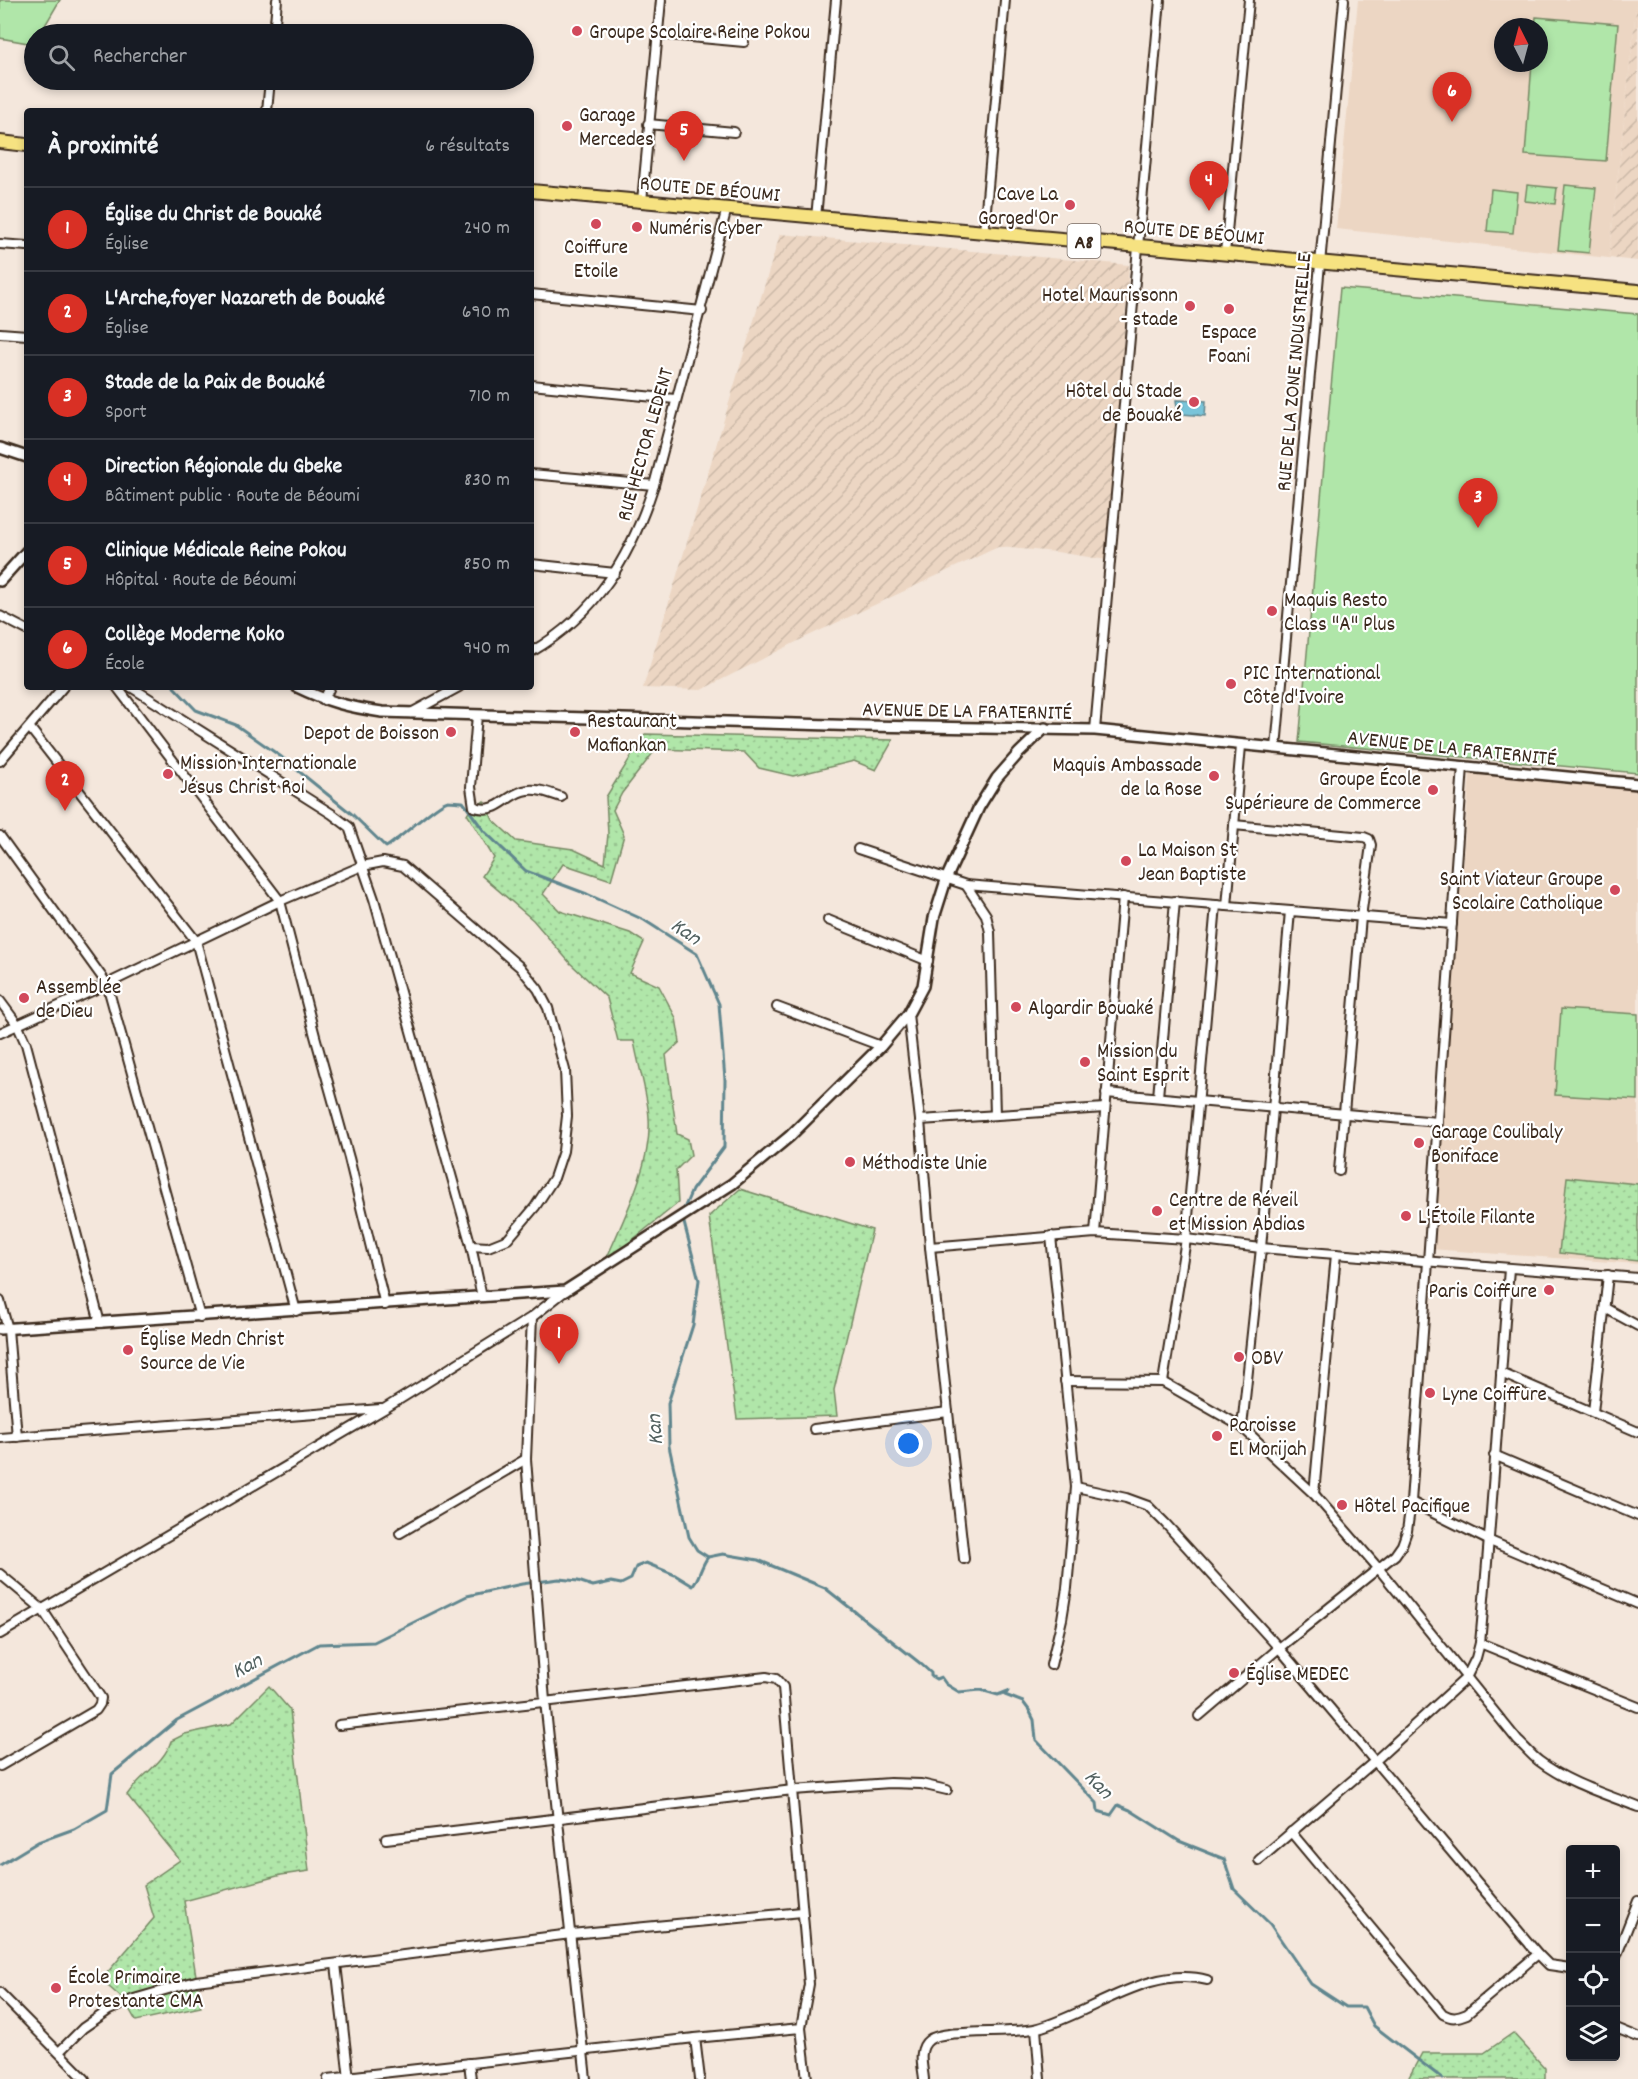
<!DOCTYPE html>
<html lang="fr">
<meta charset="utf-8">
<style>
:root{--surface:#171b24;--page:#20242c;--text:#f1f3f6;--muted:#9ea1a6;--line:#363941;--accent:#d93025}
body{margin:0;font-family:Dekko,sans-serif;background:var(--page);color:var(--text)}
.controls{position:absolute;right:18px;bottom:18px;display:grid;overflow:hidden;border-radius:6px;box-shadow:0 3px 9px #0003}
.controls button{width:54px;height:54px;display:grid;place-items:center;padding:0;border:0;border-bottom:2px solid var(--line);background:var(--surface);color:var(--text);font:30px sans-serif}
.compass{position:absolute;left:1494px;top:18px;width:54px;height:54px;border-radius:50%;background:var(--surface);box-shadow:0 3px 9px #0003;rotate:354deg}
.you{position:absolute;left:909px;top:1444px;width:21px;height:21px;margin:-15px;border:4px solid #fff;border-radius:50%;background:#1a73e8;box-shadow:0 0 0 9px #1a73e833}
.badge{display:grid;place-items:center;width:39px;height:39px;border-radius:50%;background:var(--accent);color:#fff;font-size:20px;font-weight:700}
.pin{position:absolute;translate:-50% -50px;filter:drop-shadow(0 2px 3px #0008)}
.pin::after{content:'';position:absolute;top:32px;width:21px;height:18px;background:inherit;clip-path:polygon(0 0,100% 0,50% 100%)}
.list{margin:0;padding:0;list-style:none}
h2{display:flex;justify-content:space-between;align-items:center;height:78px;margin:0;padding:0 24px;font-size:26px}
h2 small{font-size:20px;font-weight:400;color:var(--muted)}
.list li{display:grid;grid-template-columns:39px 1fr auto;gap:18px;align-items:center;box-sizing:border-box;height:84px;padding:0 24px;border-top:2px solid var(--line)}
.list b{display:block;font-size:22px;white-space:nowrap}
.list p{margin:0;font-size:20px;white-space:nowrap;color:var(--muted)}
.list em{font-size:20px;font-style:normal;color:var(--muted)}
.icon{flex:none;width:33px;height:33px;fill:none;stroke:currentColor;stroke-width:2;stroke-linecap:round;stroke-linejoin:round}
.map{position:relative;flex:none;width:1638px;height:2079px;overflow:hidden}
.search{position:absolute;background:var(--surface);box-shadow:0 3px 9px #0003;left:24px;top:24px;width:510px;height:66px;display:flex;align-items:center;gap:15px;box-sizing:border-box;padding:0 21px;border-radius:33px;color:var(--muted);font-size:22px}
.panel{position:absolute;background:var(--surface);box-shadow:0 3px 9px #0003;left:24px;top:108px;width:510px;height:582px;border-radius:6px}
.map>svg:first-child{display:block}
.built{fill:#ecd6c3;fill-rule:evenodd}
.industrial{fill:url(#industrial-furrows)}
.grass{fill:url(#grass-dots);stroke:#768864;stroke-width:1.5}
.pitch{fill:#b0e6a9;stroke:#768864;stroke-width:1.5}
.water{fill:url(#water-ripples);stroke:#60868e;stroke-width:1.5}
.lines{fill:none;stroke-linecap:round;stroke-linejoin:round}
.stream{stroke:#60868e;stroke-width:3}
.minor-casing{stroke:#3b2a1e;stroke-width:12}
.tertiary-casing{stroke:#3b2a1e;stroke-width:14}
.primary-casing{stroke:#3b2a1e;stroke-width:16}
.minor{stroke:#fff;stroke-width:8}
.tertiary{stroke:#fff;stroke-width:9}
.primary{stroke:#f6e281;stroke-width:12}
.poi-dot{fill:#d1495b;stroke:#fff;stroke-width:2}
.labels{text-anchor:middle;stroke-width:4.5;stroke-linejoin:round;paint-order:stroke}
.shield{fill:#fff;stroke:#766a62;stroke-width:1.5}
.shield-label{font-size:20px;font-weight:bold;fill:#3b2a1e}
.poi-label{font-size:21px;fill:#3b2a1e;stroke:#fff;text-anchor:start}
.street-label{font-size:21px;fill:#3b2a1e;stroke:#fff}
.water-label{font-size:22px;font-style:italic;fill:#51605f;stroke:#fff}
</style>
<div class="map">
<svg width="1638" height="2079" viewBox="0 0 1638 2079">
<defs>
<pattern id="industrial-furrows" width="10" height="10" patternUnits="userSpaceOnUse" patternTransform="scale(1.5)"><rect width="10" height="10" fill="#ecd6c3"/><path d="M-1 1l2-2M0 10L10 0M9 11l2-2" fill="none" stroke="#cbb8a7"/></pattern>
<pattern id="grass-dots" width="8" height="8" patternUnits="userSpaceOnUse" patternTransform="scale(1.5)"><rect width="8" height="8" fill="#b0e6a9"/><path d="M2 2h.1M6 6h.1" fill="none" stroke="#98c591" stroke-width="1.8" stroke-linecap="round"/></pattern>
<pattern id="water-ripples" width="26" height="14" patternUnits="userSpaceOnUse" patternTransform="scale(1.5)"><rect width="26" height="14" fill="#79c4d9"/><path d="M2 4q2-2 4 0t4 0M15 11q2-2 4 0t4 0" fill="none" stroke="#649faf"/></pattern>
</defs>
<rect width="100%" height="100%" fill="#f4e7dc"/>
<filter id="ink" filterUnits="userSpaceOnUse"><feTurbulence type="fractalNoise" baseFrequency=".0167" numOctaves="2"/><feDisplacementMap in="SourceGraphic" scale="12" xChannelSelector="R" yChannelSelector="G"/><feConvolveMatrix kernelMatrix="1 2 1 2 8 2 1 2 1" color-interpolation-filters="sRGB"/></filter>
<g filter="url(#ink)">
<g class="built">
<path d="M 1358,0 L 1637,0 L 1609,258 L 1336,229 ZM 1503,27 L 1539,27 L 1539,63 L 1503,63 Z"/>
<path d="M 1470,774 L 1638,790 L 1638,1264 L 1431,1249 Z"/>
</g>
<g class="industrial">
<path d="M 1637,0 L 1638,0 L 1638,261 L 1609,258 Z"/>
<path d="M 780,234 L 1129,265 L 1107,560 L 1057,552 L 998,547 L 804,638 L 701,690 L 643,688 Z"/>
</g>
<g class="grass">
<path d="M 645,734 L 893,740 L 876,770 L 854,761 L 793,776 L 759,768 L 744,752 L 656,749 L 622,793 L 613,810 L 624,835 L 611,880 L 563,864 L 543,894 L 560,911 L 630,933 L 644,942 L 630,973 L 659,986 L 676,1018 L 680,1042 L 666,1055 L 677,1134 L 688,1139 L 691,1155 L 676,1170 L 678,1203 L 605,1262 C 623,1220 652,1165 649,1118 C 648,1095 638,1065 634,1041 L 618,1041 L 607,998 L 570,963 L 533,920 L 482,876 L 494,858 L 467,814 L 484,801 L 493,820 L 516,841 L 573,849 L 605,864 L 608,834 L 606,797 Z"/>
<path d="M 1567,1177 L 1638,1184 L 1638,1261 L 1559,1253 Z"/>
<path d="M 740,1189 L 872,1230 L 834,1390 L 837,1416 L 737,1419 L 709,1216 Z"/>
<path d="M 269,1686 L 290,1710 L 309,1871 L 281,1875 L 184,1901 L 201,2007 L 136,2021 L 124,2000 L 101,1980 L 154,1918 L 144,1885 L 180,1860 L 127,1795 C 140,1775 164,1764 171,1741 L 185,1734 L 231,1724 Z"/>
<path d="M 1513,2033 L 1545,2068 L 1545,2079 L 1408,2079 L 1422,2053 L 1484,2053 Z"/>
</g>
<g class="pitch">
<path d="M 0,0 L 60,0 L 40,34 L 34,34 L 34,44 L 0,38 Z"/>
<path d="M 1536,17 L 1618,24 L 1606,161 L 1525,155 L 1532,63 L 1539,63 L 1539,27 L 1535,27 Z"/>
<path d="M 1527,185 L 1557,188 L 1555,204 L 1525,201 Z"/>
<path d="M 1565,185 L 1596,188 L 1589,253 L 1558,250 Z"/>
<path d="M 1491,189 L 1517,192 L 1513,233 L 1487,231 Z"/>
<path d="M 1340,288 L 1638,314 L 1638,773 L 1299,742 Z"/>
<path d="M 1561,1009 L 1638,1014 L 1638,1100 L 1555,1095 Z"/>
</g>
<path class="water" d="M 1176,400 L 1206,401 L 1205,416 L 1182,414 L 1177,409 Z"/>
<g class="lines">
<g class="stream">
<path d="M 174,687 L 196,710 L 236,725 L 280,756 L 353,815 L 386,847 C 401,838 437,803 448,801 C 453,801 458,802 463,802 L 484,831 L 526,871 L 587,894 L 644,920 L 697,954 L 719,1004 L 725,1080 L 724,1147 L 692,1190 L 682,1213"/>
<path d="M 683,1219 L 699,1280 L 693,1325 L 668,1403 L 669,1446 L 689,1537 L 697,1550 L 708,1557"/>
<path d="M 0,1865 L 38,1842 L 74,1829 L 107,1810 L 112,1774 L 177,1720 L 319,1644 L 374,1642 L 467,1596 L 522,1584 L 559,1579 L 578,1581 L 593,1586 L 611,1582 L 621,1584 L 631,1579 L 636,1567 L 646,1563 L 675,1575 L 693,1586 C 700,1576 701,1566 708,1557 L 723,1554 L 758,1560 L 825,1588 L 921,1664 L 931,1673 L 931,1676 L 936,1679 L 941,1677 L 946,1684 L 959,1692 L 981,1690 L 998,1695 L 1008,1691 L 1005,1695 L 1023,1702 L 1029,1710 L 1034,1720 L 1036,1740 L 1097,1803 L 1098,1811 L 1111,1815 L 1118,1805 L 1130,1810 L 1179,1841 L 1224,1859 L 1234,1889 L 1270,1924 L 1311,1984 L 1346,2007 L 1364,2007 L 1374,2026 L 1443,2079"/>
</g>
<defs>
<g id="minor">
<path d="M 274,34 L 277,0"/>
<path d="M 658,34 L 744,42"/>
<path d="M 267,111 L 270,80"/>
<path d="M 648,124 L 734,132"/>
<path d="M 642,201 L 661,0"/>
<path d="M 816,218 L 836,0"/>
<path d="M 984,231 L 1005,0"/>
<path d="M 0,244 L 27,246"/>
<path d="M 1225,253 L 1249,0"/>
<path d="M 531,294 L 702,311"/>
<path d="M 0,333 L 27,335"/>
<path d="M 531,385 L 675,399"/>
<path d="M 531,474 L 654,485"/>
<path d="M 531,564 L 615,573"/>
<path d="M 0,616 L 27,630"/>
<path d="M 531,652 C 597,614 631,556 654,485 L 727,208"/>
<path d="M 117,687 L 280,901 L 315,1036 L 349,1158 L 385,1305"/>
<path d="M 131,687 L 332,814 L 349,827 L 374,899 L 471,1246 L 482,1297"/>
<path d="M 324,700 L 330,687"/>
<path d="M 411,713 L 459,687"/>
<path d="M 477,715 L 471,787 L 474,807 C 499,814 503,797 523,791 C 535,787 550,793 561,797"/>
<path d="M 30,728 L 196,941 L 296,1311"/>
<path d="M 1095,730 L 1160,0"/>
<path d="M 1276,748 L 1344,0"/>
<path d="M 0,761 L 63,687"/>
<path d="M 1234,825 L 1364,837 L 1369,839 L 1371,845 L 1361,917 L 1339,1171"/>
<path d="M 0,836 L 107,984 L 200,1317"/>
<path d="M 858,849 L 966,885 L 1452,924"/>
<path d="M 966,885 L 986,915 L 990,932 L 995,1115"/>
<path d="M 1227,906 L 1241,746"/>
<path d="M 828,920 L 928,961"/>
<path d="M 0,1001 L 17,1024 L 26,1044 L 100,1323"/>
<path d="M 777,1007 L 881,1046"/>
<path d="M 908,1014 L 920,1120 L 930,1247 L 964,1559"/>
<path d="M 0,1033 L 107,984 L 280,901 L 362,866 L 383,862 L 403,866 L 520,967 L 538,989 L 548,1008 L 565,1070 L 567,1116 L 563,1151 L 554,1178 L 535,1207 L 508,1239 L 488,1247 L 471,1246"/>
<path d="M 1106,1093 L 1438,1122"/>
<path d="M 1158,1097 L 1175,901"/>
<path d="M 920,1120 L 1105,1108"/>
<path d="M 1095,1233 L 1123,897"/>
<path d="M 930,1247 L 1095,1233 L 1186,1239 L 1261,1248 L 1638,1278"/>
<path d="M 0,1301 L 8,1329 L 17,1437"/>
<path d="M 1605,1308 L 1638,1326"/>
<path d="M 532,1317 L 526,1459 L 545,1701 L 586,2079"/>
<path d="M 1501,1373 L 1638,1432"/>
<path d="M 1065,1381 L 1163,1382 L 1242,1427 L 1314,1494 L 1379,1569 L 1518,1741 C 1525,1747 1531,1755 1539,1761 C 1568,1783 1605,1794 1638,1807"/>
<path d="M 1163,1382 L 1186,1239 L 1216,905"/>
<path d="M 1593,1412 L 1608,1275"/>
<path d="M 1242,1427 L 1261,1248 L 1290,911"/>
<path d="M 814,1429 L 948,1412"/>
<path d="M 0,1438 L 381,1409"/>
<path d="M 1494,1455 L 1638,1516"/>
<path d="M 1076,1487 L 1126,1498 L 1148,1506 L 1165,1523 L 1279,1648 L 1538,1954 L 1549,1965 L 1570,1968"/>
<path d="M 1314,1494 L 1336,1254"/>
<path d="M 1411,1502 L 1490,1541 L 1638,1604"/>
<path d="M 400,1533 L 526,1459"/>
<path d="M 0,1574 L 42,1609 L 101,1698 L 100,1704 L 96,1710 L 0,1766"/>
<path d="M 0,1634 L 384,1409 L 532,1317 L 565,1291"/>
<path d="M 1480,1643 L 1638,1707"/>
<path d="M 1051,1665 L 1062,1619 L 1067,1588 L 1076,1487 L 1051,1236"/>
<path d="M 1199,1716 L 1279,1648 L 1395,1555 L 1402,1545 L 1407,1531 L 1411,1502 L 1463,766"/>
<path d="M 1291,1832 L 1443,2014 C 1452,2019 1457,2018 1467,2014 L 1538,1954"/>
<path d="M 386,1839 L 793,1790 L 890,1783 L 921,1784 L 947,1790"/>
<path d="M 1259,1860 L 1375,1761 L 1466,1678 L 1476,1658 L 1480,1643 C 1492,1518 1499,1393 1509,1269"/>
<path d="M 1616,1957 L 1638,1901"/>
<path d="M 336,1964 L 349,2079"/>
<path d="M 0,1993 L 85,2079"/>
<path d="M 801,2028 L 807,2079"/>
<path d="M 1616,2028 L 1638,2037"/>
<path d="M 1036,2029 L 1040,2079"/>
<path d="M 695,2038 L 700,2079"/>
<path d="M 59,2052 L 83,2028 L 109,2010 L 134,1999 L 196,1981 L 571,1934 L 802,1912"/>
<path d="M 469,2063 L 471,2079"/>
<path d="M 328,2079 L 695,2038 L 801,2028 L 809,1984 L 783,1687 L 776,1679 L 766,1677 L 339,1725"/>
<path d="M 924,2079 C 923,2067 917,2049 929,2040 C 944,2028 1015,2035 1038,2028 C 1090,2014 1151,1964 1207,1980"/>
</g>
<g id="tertiary">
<path d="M 0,448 L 27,457"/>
<path d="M 0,581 L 27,551"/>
<path d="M 297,687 C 328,702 348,707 382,712 L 864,726 L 1095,730 L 1638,784"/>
<path d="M 0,1329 L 565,1291 L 732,1184 L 790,1136 L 881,1046 L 908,1014 L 923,986 L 934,918 L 947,877 L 979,807 L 997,778 L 1019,753 L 1045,728"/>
</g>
<g id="primary">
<path d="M 0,142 L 27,145"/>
<path d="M 531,191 L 1638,291"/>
</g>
</defs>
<use href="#minor" class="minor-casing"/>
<use href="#tertiary" class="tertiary-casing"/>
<use href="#primary" class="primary-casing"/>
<use href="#minor" class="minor"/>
<use href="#tertiary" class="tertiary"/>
<use href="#primary" class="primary"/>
</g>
</g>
<g class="poi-dot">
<circle cx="577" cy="31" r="6"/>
<circle cx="567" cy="126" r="6"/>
<circle cx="1070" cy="205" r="6"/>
<circle cx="596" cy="224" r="6"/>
<circle cx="637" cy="227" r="6"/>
<circle cx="1190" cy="306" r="6"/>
<circle cx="1229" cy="309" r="6"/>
<circle cx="1194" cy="402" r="6"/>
<circle cx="1272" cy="611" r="6"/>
<circle cx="1231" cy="684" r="6"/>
<circle cx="451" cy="732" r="6"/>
<circle cx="575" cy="732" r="6"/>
<circle cx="168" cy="774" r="6"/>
<circle cx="1214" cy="776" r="6"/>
<circle cx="1433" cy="790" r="6"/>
<circle cx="1126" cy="861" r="6"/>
<circle cx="1615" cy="890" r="6"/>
<circle cx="24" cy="998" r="6"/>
<circle cx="1016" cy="1007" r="6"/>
<circle cx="1085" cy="1062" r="6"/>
<circle cx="1419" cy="1143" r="6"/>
<circle cx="850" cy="1162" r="6"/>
<circle cx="1157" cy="1211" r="6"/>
<circle cx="1406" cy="1216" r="6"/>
<circle cx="1549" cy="1290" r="6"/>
<circle cx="128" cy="1350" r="6"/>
<circle cx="1239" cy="1357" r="6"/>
<circle cx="1430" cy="1393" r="6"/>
<circle cx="1217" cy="1436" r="6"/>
<circle cx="1342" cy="1505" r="6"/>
<circle cx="1234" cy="1673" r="6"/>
<circle cx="56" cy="1988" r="6"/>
</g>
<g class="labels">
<rect class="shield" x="1067.5" y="224" width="33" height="34" rx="4.5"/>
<g class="shield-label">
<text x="1084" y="248">A8</text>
</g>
<g class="poi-label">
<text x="589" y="38">Groupe Scolaire Reine Pokou</text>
<text x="579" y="121">Garage<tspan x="579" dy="24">Mercedes</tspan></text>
<text x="1058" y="200" text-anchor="end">Cave La<tspan x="1058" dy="24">Gorged'Or</tspan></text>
<text x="649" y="234">Numéris Cyber</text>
<text x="596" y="253" text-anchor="middle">Coiffure<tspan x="596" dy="24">Etoile</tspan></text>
<text x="1178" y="301" text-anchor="end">Hotel Maurissonn<tspan x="1178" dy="24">- stade</tspan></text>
<text x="1229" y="338" text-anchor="middle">Espace<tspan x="1229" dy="24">Foani</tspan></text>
<text x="1182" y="397" text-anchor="end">Hôtel du Stade<tspan x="1182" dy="24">de Bouaké</tspan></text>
<text x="1284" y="606">Maquis Resto<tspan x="1284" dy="24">Class "A" Plus</tspan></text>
<text x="1243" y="679">PIC International<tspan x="1243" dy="24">Côte d'Ivoire</tspan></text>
<text x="587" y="727">Restaurant<tspan x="587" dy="24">Mafiankan</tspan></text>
<text x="439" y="739" text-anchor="end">Depot de Boisson</text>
<text x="180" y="769">Mission Internationale<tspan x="180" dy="24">Jésus Christ Roi</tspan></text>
<text x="1202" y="771" text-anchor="end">Maquis Ambassade<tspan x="1202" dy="24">de la Rose</tspan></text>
<text x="1421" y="785" text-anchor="end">Groupe École<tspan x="1421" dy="24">Supérieure de Commerce</tspan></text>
<text x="1138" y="856">La Maison St<tspan x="1138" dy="24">Jean Baptiste</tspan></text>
<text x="1603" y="885" text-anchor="end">Saint Viateur Groupe<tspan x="1603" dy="24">Scolaire Catholique</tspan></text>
<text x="36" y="993">Assemblée<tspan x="36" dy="24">de Dieu</tspan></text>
<text x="1028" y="1014">Algardir Bouaké</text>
<text x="1097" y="1057">Mission du<tspan x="1097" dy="24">Saint Esprit</tspan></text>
<text x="1431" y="1138">Garage Coulibaly<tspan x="1431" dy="24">Boniface</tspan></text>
<text x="862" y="1169">Méthodiste Unie</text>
<text x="1169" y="1206">Centre de Réveil<tspan x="1169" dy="24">et Mission Abdias</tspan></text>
<text x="1418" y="1223">L'Étoile Filante</text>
<text x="1537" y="1297" text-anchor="end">Paris Coiffure</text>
<text x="140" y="1345">Église Medn Christ<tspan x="140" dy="24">Source de Vie</tspan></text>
<text x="1251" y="1364">OBV</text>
<text x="1442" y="1400">Lyne Coiffure</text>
<text x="1229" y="1431">Paroisse<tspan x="1229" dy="24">El Morijah</tspan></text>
<text x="1354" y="1512">Hôtel Pacifique</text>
<text x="1246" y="1680">Église MEDEC</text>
<text x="68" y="1983">École Primaire<tspan x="68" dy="24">Protestante CMA</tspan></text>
</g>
<g class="street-label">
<text transform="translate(710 188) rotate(5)" y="7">ROUTE DE BÉOUMI</text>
<text transform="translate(1194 231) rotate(5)" y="7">ROUTE DE BÉOUMI</text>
<text transform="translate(1293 372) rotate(-85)" y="7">RUE DE LA ZONE INDUSTRIELLE</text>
<text transform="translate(644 444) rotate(-74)" y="7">RUE HECTOR LEDENT</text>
<text transform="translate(967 710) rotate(1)" y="7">AVENUE DE LA FRATERNITÉ</text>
<text transform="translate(1452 747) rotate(6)" y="7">AVENUE DE LA FRATERNITÉ</text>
</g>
<g class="water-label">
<text transform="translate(687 930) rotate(35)" y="8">Kan</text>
<text transform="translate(653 1430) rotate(-94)" y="8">Kan</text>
<text transform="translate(246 1664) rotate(-28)" y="8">Kan</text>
<text transform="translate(1100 1783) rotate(47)" y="8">Kan</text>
</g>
</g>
</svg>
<div class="controls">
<button>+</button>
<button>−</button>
<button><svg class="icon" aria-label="locate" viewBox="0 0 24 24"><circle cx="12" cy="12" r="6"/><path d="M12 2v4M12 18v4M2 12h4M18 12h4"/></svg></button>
<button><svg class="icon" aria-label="layers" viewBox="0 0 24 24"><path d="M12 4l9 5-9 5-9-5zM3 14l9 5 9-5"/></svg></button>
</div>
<svg class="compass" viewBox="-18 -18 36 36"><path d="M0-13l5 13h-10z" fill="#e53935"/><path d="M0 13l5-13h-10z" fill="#9ea1a6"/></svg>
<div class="you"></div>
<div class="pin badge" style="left:559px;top:1364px">1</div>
<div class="pin badge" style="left:65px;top:811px">2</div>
<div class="pin badge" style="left:1478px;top:528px">3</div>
<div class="pin badge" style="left:1209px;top:211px">4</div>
<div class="pin badge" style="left:684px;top:161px">5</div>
<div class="pin badge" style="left:1452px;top:122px">6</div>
<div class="search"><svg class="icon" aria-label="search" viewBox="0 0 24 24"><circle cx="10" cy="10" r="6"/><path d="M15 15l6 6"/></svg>Rechercher</div>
<section class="panel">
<h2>À proximité<small>6 résultats</small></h2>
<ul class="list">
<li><span class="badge">1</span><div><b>Église du Christ de Bouaké</b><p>Église</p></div><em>240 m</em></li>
<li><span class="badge">2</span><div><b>L'Arche,foyer Nazareth de Bouaké</b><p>Église</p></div><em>690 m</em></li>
<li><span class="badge">3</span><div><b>Stade de la Paix de Bouaké</b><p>Sport</p></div><em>710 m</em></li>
<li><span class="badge">4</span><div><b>Direction Régionale du Gbeke</b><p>Bâtiment public · Route de Béoumi</p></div><em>830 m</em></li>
<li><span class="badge">5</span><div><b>Clinique Médicale Reine Pokou</b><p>Hôpital · Route de Béoumi</p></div><em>850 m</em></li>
<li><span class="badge">6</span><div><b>Collège Moderne Koko</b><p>École</p></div><em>940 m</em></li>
</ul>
</section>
</div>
